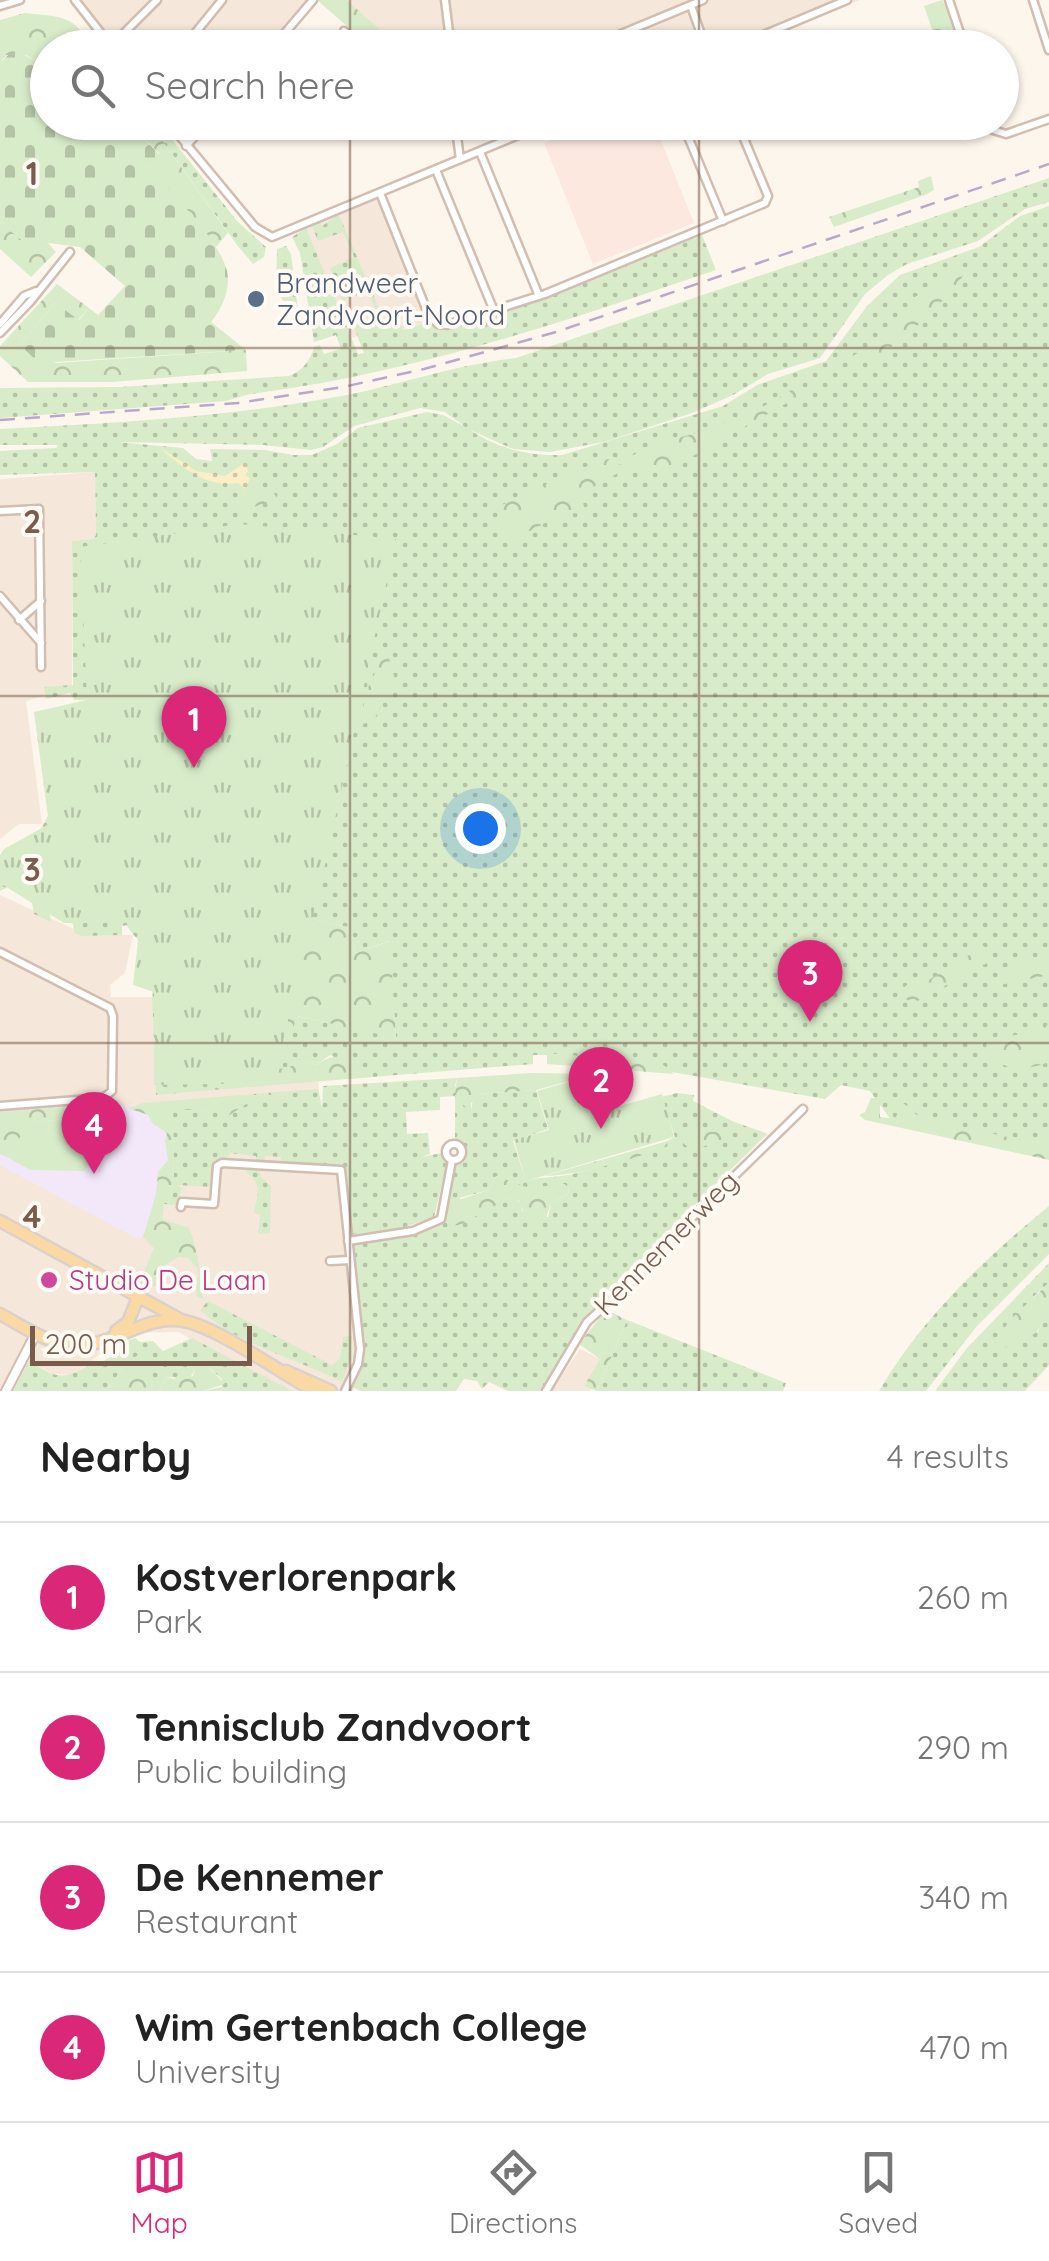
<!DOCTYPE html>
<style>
:root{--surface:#fff;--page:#f2f2f2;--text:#222;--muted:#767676;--line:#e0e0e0;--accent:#db2777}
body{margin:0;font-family:Quicksand,sans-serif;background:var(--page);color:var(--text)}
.scale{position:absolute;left:30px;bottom:25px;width:222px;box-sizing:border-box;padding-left:10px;border:5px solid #7a5c4d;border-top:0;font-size:28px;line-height:35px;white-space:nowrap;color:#7a5c4d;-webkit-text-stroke:8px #fffaf3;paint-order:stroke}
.you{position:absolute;left:480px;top:828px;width:35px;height:35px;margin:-25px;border:8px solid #fff;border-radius:50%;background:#1a73e8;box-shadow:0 0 0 15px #1a73e833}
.badge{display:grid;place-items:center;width:65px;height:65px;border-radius:50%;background:var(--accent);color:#fff;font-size:32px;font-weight:700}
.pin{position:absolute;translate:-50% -82px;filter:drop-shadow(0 2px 5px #0008)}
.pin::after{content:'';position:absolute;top:52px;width:35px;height:30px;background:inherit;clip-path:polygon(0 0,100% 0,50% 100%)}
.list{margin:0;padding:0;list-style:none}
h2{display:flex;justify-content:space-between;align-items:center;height:130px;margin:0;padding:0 40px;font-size:42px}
h2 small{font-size:32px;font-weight:400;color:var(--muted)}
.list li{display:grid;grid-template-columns:65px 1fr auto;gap:30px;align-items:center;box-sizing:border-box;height:150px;padding:0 40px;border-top:2px solid var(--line)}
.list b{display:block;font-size:38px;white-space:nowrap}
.list p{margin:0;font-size:32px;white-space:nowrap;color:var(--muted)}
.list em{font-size:32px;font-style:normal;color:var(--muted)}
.icon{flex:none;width:55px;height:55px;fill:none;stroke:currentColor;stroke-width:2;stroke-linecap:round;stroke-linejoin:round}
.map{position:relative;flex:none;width:1049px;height:1391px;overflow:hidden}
.search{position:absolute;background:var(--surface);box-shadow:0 2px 8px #0004;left:30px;right:30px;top:30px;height:110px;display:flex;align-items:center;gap:25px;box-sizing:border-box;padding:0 35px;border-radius:55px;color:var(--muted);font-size:38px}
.sheet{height:730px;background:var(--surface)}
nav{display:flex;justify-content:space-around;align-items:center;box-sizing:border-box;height:140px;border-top:2px solid var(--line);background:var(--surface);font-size:28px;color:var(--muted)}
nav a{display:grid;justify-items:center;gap:5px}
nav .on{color:var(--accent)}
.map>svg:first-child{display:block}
.residential{fill:#f5e8da}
.commercial{fill:#fde8e0}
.education{fill:#f3e8fa}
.grass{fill:url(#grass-dots);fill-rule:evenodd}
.forest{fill:url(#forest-crowns)}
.sand{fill:url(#sand-dots)}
.cemetery{fill:url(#cemetery-stones)}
.park{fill:url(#park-tufts)}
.pitch{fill:#d8ecc9}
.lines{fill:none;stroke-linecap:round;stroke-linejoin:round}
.minor-casing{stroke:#d1beb0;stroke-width:11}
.tertiary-casing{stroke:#d1beb0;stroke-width:12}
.primary-casing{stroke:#dad1cd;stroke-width:15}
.minor{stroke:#fff;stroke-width:6}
.tertiary{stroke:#fff;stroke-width:8}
.primary{stroke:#fbd9a5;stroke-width:10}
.rail{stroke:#b9a8c9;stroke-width:2.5;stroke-dasharray:15 10;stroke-linecap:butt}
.grid{fill:none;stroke:#7a5c4d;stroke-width:2.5;stroke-opacity:0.55}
.service-dot{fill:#5c6f8a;stroke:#fffaf3;stroke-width:4}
.hotel-dot{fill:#d1479c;stroke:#fffaf3;stroke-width:4}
.labels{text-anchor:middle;stroke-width:8;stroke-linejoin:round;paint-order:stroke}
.service-label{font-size:28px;fill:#4e5e75;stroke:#fffaf3;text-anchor:start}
.street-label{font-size:28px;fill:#7a5c4d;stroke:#fffaf3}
.hotel-label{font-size:28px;fill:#b23c85;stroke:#fffaf3;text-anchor:start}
.grid-label{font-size:32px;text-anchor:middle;font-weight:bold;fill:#7a5c4d;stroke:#fffaf3;stroke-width:8;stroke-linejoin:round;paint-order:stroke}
</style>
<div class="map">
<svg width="1049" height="1391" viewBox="0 0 1049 1391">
<defs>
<pattern id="grass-dots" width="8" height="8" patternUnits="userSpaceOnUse" patternTransform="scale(2.5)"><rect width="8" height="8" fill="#d8ecc9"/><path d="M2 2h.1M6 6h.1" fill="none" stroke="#b4c2a5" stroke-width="1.8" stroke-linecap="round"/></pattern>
<pattern id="forest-crowns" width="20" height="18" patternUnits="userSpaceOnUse" patternTransform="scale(2.5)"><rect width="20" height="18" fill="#d8ecc9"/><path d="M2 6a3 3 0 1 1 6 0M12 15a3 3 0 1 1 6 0" fill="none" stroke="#b4c2a5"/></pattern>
<pattern id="sand-dots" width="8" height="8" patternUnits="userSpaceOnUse" patternTransform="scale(2.5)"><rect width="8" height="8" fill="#fcefc7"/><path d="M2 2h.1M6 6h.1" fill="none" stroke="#d1c5a4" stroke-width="1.8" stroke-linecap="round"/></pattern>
<pattern id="cemetery-stones" width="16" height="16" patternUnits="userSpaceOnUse" patternTransform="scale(2.5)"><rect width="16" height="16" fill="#d8ecc9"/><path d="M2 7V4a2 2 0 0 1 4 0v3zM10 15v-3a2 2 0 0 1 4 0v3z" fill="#b4c2a5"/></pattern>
<pattern id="park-tufts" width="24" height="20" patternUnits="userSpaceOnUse" patternTransform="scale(2.5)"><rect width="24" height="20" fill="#d8ecc9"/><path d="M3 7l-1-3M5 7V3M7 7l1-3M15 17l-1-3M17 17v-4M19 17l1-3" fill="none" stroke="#b4c2a5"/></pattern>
</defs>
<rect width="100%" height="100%" fill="#fdf6ec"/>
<g class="residential">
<path d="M 70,0 L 309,0 L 268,48 L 107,47 Z"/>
<path d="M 320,0 L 860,0 L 741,48 L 375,47 Z"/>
<path d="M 376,198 L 429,322 L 402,330 L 397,320 L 350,339 L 303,229 Z"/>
<path d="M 95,472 L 96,535 L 93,539 L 72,541 L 72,688 L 26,701 L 42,824 L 19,824 L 0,839 L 0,479 Z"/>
<path d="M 0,895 L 87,935 L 133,935 L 125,973 L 110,985 L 111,997 L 155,997 L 318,1071 L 322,1158 L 345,1158 L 368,1357 L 353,1391 L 287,1391 L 178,1332 L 126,1333 L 74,1375 L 52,1374 L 30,1361 L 13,1391 L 0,1391 Z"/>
<path d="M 580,1349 L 604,1361 L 590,1391 L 551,1391 Z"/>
</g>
<path class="commercial" d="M 593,123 L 654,123 L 694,223 L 593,264 L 544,143 Z"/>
<path class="education" d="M 169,1103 L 170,1183 L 140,1240 L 0,1165 L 0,1131 L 10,1111 Z"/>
<g class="grass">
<path d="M 150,123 L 159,123 L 238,222 L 266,247 L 264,257 L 253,264 L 237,245 Z"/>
<path d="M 1049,178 L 1049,202 L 1025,209 L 978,241 L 907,264 L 888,275 L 865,294 L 820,358 L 768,374 L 733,395 L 692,413 L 604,442 L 550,452 L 513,449 L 470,430 C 499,449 528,456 562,455 L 723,406 L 757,385 L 826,361 L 867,306 L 900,275 L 979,247 L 1020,216 L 1049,206 L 1049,1154 L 894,1124 L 870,1091 L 841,1085 L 825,1099 L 666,1071 L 546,1055 L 533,1055 L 533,1064 L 348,1079 L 370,1076 L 330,1055 L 316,1065 L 308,1062 L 279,1069 L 296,1016 L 396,1037 L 389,941 L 356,953 L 347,927 L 313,919 L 234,1074 L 213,1090 L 156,1095 L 152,995 C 154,980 150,959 142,945 C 137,937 131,934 127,925 L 122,926 L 122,935 L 81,936 L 74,932 L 73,924 L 49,909 L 51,922 L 34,914 L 32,903 L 10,886 L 0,891 L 0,879 L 14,878 L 151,628 L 86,700 L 74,700 L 70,693 L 46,699 L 44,687 L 73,685 L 72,541 L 93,539 L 96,535 L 95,472 L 0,475 L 0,451 L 56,448 L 58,445 L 0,445 L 0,429 C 113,423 225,417 336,397 C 397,386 456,364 516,358 ZM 420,408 L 445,412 L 467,428 L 443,415 L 427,412 L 358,428 L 337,444 L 312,455 L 293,455 L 265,450 L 210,449 L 212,461 L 196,459 L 183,448 L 118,442 L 263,445 L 311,450 L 323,447 L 354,426 Z"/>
<path d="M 339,215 L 384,320 L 396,315 L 403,330 L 429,322 L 444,331 L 548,298 L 702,235 L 716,270 C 563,322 411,374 250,394 L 226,401 L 0,418 L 0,388 L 120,387 L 289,376 C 301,372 311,360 314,347 L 320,345 L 324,354 L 341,349 L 336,335 L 314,342 L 300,253 L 292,237 L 306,228 L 358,354 L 364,353 L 353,325 L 378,314 L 367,291 L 342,301 L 330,268 L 354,257 L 343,232 L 318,241 L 312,226 L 320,222 L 322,226 Z"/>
<path d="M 286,246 L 291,254 L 300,327 L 276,290 L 277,249 Z"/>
<path d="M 457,1078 L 455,1086 L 471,1111 L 473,1098 L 480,1094 L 536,1090 L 548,1129 L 513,1141 L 526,1181 C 542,1176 557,1178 573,1174 C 609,1165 643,1154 675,1137 L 661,1097 L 677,1093 L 694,1095 L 693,1101 L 734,1122 L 766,1133 L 769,1137 L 766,1135 C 685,1215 599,1292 541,1391 L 508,1391 L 489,1382 L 482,1389 L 477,1381 L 464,1379 L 456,1391 L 360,1391 L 352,1387 L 362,1361 L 364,1344 L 353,1242 C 381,1237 417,1238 440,1220 L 452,1167 C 459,1157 465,1157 462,1142 L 455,1139 L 455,1096 L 440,1097 L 440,1110 L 406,1112 L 407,1134 L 428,1133 L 430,1154 L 422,1157 L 442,1153 L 447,1163 L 434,1217 L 399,1229 L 352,1234 L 344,1165 L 281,1163 L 281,1157 L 265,1156 L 264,1162 L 256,1162 L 256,1156 L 230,1153 L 226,1160 L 214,1160 L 212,1187 L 176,1185 L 182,1188 L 177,1205 L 164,1204 L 174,1185 L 173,1109 L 210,1111 L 215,1103 L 222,1101 L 243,1106 L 252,1100 L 273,1102 L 290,1091 L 318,1089 L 322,1107 L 323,1086 ZM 496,1176 L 522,1187 L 538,1189 L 564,1184 L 569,1188 L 568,1194 L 551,1203 L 548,1217 L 522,1211 L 521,1204 C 508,1190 497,1205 483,1211 L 459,1198 L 489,1190 Z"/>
<path d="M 246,1167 L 258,1168 L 261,1177 L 271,1186 L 270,1233 L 258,1234 L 260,1215 L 254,1212 C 257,1194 263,1184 246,1172 Z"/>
<path d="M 1049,1206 L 1049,1254 L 977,1326 L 926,1391 L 879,1391 C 921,1319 985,1258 1049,1206 Z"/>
<path d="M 1049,1263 L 1049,1283 L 1033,1297 L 1037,1333 L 1043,1322 L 1049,1322 L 1049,1365 L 1025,1391 L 935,1391 L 967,1348 Z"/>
<path d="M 208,1301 L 332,1365 L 340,1359 L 343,1337 L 352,1336 L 351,1359 L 342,1382 C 295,1358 240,1346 200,1310 Z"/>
<path d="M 627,1320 L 786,1383 L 783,1391 L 597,1391 Z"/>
<path d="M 135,1338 L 140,1342 L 153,1341 L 163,1351 L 192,1338 L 292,1391 L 203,1391 L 222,1387 L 222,1379 L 208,1367 L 195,1369 L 190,1378 L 166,1377 L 159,1391 L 148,1391 L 154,1382 L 127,1362 L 106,1391 L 13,1391 L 30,1360 C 57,1382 68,1379 95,1361 L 98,1364 L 123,1350 L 120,1344 Z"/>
</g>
<g class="forest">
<path d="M 317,0 L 346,0 L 396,43 L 442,40 L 443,46 L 371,47 Z"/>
<path d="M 942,0 L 945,6 L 959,47 L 935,47 L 937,44 L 924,6 Z"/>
<path d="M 25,13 C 58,17 77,14 89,47 L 48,48 L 47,67 L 26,55 L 6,55 L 0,63 L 0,20 Z"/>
<path d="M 128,123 L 150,123 L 228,233 L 216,247 L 149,167 L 160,154 Z"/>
<path d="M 931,176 L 934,190 L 925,195 L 834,227 L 829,217 L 919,187 L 918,181 Z"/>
<path d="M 0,222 L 38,253 L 48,243 L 56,252 L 31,277 L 0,249 Z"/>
<path d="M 959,267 L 964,275 L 930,315 L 870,364 L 849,358 L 887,337 L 916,296 L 929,294 Z"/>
<path d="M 57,284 L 89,308 L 78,320 L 55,303 L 20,345 L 56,363 L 246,350 L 247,371 L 112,382 L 28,382 L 0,356 L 0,346 Z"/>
<path d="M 796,387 L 808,391 L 668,470 L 625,469 L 581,494 L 586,515 L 566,512 L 511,541 L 502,541 L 500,506 L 579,469 L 608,459 L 620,465 C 647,442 670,442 701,431 C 735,420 767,407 796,387 Z"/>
<path d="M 271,488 L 278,500 L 235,512 L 229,503 L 253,491 Z"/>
<path d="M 382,658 L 389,658 L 395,680 L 374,720 L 361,725 L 365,694 Z"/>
<path d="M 296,907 L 313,919 L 347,927 L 356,953 L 390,941 L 396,1038 L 297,1016 L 280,1069 L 308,1062 L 316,1065 C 342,1047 349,1062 372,1077 L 213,1090 L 234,1074 Z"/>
<path d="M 984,946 L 994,960 C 965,972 941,990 913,1003 L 897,994 L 909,983 L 927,981 Z"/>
<path d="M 1034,957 L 1049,963 L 1049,975 L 1000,985 L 1003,972 Z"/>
<path d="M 1049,1025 L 1049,1062 C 1024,1071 1009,1071 987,1056 L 986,1038 L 1016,1035 Z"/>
<path d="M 547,1053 L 661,1063 L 674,1074 L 547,1064 Z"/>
<path d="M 531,1073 L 593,1074 L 594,1078 L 576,1079 L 536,1090 L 480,1094 L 471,1103 L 471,1113 L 455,1096 L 457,1078 Z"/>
<path d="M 290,1091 L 273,1102 L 252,1100 L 228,1116 L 218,1113 L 221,1101 L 215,1103 L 211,1111 L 173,1109 L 174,1185 L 164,1204 L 162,1219 L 189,1228 C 199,1253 200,1273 203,1299 L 196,1296 L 198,1269 L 188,1258 L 179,1257 L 161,1267 L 159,1283 L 168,1287 L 165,1288 L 139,1283 L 154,1248 L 143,1237 L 156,1194 L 158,1172 L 168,1160 L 165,1141 L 167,1133 L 153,1124 L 148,1115 L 128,1108 L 143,1103 Z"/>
<path d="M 871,1098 L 880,1098 L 880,1117 L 895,1119 L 902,1102 L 918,1116 L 1029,1142 L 1049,1136 L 1049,1160 L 865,1120 L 859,1115 L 865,1112 Z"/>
<path d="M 111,1104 L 121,1107 L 116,1115 L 29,1122 L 9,1158 L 0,1154 L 0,1112 Z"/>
<path d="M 731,1131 L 728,1141 L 691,1149 L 684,1144 L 684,1133 Z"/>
<path d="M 668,1141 L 663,1149 C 625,1160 584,1175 544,1176 Z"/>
<path d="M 496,1176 L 529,1188 L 564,1184 L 569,1188 L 568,1194 L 551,1203 L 545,1220 L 526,1218 L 519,1201 L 509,1198 L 462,1224 L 449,1227 L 447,1223 L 455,1201 L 489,1190 Z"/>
<path d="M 1049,1283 L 1049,1322 L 1043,1322 C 1033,1343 1010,1345 990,1351 L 1009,1321 Z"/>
<path d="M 606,1310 L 627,1320 L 597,1391 L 584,1386 L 600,1359 L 579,1344 Z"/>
<path d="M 143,1352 L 154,1382 L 148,1391 L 106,1391 L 127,1362 Z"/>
<path d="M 192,1363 L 206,1365 L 225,1384 L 203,1391 L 159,1391 L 166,1377 L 174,1379 L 180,1374 L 186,1378 L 193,1376 L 195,1369 Z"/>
</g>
<path class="sand" d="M 159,447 L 196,471 L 225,476 L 246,462 L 248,471 L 245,475 L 250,478 L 245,489 L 238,483 C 205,488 182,467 159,447 Z"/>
<path class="cemetery" d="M 11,52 L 19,52 L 47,67 L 48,122 L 128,123 L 160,155 L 149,167 C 172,194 218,237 227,271 C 231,288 222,309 211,322 L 246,350 L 39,363 L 20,345 L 55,303 L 79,320 L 89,308 L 98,315 L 125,286 L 80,247 L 48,243 L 38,254 L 0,222 L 0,63 Z"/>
<g class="park">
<path d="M 240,524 L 396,539 L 323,874 L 273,1083 L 154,1085 L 154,992 L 133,985 L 140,923 L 64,923 L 0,883 L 0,855 L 4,849 L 49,824 L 34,712 L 87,700 L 80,547 Z"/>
<path d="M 592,1075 L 603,1111 L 662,1094 L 674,1137 L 526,1181 L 514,1140 L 549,1130 L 537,1091 Z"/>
</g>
<path class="pitch" d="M 100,1117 L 101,1140 L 85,1171 L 30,1170 L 9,1158 L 28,1122 Z"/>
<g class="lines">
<defs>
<g id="minor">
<path d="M 75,0 L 111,46"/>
<path d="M 445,0 L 451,48"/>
<path d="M 949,0 L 965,48"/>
<path d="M 1033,0 L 1049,50"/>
<path d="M 0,6 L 20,0"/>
<path d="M 691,6 L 706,48"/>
<path d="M 344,31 L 365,48"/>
<path d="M 111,46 L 157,0"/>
<path d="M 183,48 L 222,0"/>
<path d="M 272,48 L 313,0"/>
<path d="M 476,48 L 544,43 L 553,48"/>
<path d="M 587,48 L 703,0"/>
<path d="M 732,48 L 847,0"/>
<path d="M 168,122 L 255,227 L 272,237 L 550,122"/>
<path d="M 455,122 L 460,159"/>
<path d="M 682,122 L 723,221"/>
<path d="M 930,122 L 931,122"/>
<path d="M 990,122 L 993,130 L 1006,134 L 1049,119"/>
<path d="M 186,146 L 208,122"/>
<path d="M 480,152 L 539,296"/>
<path d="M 436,170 L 494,311"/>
<path d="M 380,193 L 429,316 L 438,324 L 447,325 L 545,294 L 765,203 L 768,196 L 737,122"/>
<path d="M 0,324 L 24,296 L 36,291"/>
<path d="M 0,333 L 30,302 L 70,252"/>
<path d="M 0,511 L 39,509 L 41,667"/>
<path d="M 0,596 L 41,643"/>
<path d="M 19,620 L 41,601"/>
<path d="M 0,952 L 110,1008 L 113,1016 L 112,1091 L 103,1098 L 0,1106"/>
<circle cx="454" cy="1152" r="8"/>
<path d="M 181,1207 L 182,1202 L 214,1204 L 217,1166 L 222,1163 L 341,1170 L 360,1349 L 358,1364 L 345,1391"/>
<path d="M 348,1241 L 413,1231 L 441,1219 L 452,1160"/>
<path d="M 330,1261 L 350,1260"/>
<path d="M 546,1391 L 587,1322 L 628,1285 L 669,1240 L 803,1109"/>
</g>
<path id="tertiary" d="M 6,1391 L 36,1333"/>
<g id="primary">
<path d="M 0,1221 L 183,1321"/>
<path d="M 0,1314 C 24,1327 50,1346 79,1345 C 116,1345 145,1314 184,1321 C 217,1327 281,1373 314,1391"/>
<path d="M 116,1331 L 128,1322 L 139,1295"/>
<path d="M 286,1371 L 331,1391"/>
</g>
</defs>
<use href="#minor" class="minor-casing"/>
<use href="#tertiary" class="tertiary-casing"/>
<use href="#primary" class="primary-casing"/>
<use href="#minor" class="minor"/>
<use href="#tertiary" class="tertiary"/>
<use href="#primary" class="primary"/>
<path class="rail" d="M 0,420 L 238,403 L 343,387 L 424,369 L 556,332 L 1049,164"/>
</g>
<path class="grid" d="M 350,0 L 350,48M 699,0 L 699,48M 350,122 L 350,1391M 699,122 L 699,1391M 0,348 L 1049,348M 0,696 L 1049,696M 0,1043 L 1049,1043"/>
<circle class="service-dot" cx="256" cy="299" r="10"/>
<circle class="hotel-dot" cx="49" cy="1280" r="10"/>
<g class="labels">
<g class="service-label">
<text x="276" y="293">Brandweer<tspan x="276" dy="32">Zandvoort-Noord</tspan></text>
</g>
<g class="street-label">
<text transform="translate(666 1243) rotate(-45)" y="10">Kennemerweg</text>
</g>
<g class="hotel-label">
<text x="69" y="1290">Studio De Laan</text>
</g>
</g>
<g class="grid-label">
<text x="32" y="185">1</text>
<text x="32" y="533">2</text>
<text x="32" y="881">3</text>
<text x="32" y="1228">4</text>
</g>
</svg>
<div class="scale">200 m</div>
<div class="you"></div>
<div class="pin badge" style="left:194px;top:768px">1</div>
<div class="pin badge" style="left:601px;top:1129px">2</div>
<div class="pin badge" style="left:810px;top:1022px">3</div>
<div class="pin badge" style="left:94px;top:1174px">4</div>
<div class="search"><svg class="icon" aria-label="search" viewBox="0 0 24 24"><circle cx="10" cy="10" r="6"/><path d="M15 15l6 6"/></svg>Search here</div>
</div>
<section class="sheet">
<h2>Nearby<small>4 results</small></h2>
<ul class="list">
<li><span class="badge">1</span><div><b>Kostverlorenpark</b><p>Park</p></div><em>260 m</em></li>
<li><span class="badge">2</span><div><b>Tennisclub Zandvoort</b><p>Public building</p></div><em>290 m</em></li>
<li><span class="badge">3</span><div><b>De Kennemer</b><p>Restaurant</p></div><em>340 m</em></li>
<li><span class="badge">4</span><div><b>Wim Gertenbach College</b><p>University</p></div><em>470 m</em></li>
</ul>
</section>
<nav>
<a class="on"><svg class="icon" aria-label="map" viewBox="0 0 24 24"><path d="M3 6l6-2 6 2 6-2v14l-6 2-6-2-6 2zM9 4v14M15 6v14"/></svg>Map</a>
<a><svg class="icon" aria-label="directions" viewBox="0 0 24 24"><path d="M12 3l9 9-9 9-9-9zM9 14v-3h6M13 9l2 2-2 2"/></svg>Directions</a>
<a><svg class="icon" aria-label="saved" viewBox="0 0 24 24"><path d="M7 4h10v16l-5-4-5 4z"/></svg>Saved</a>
</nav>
